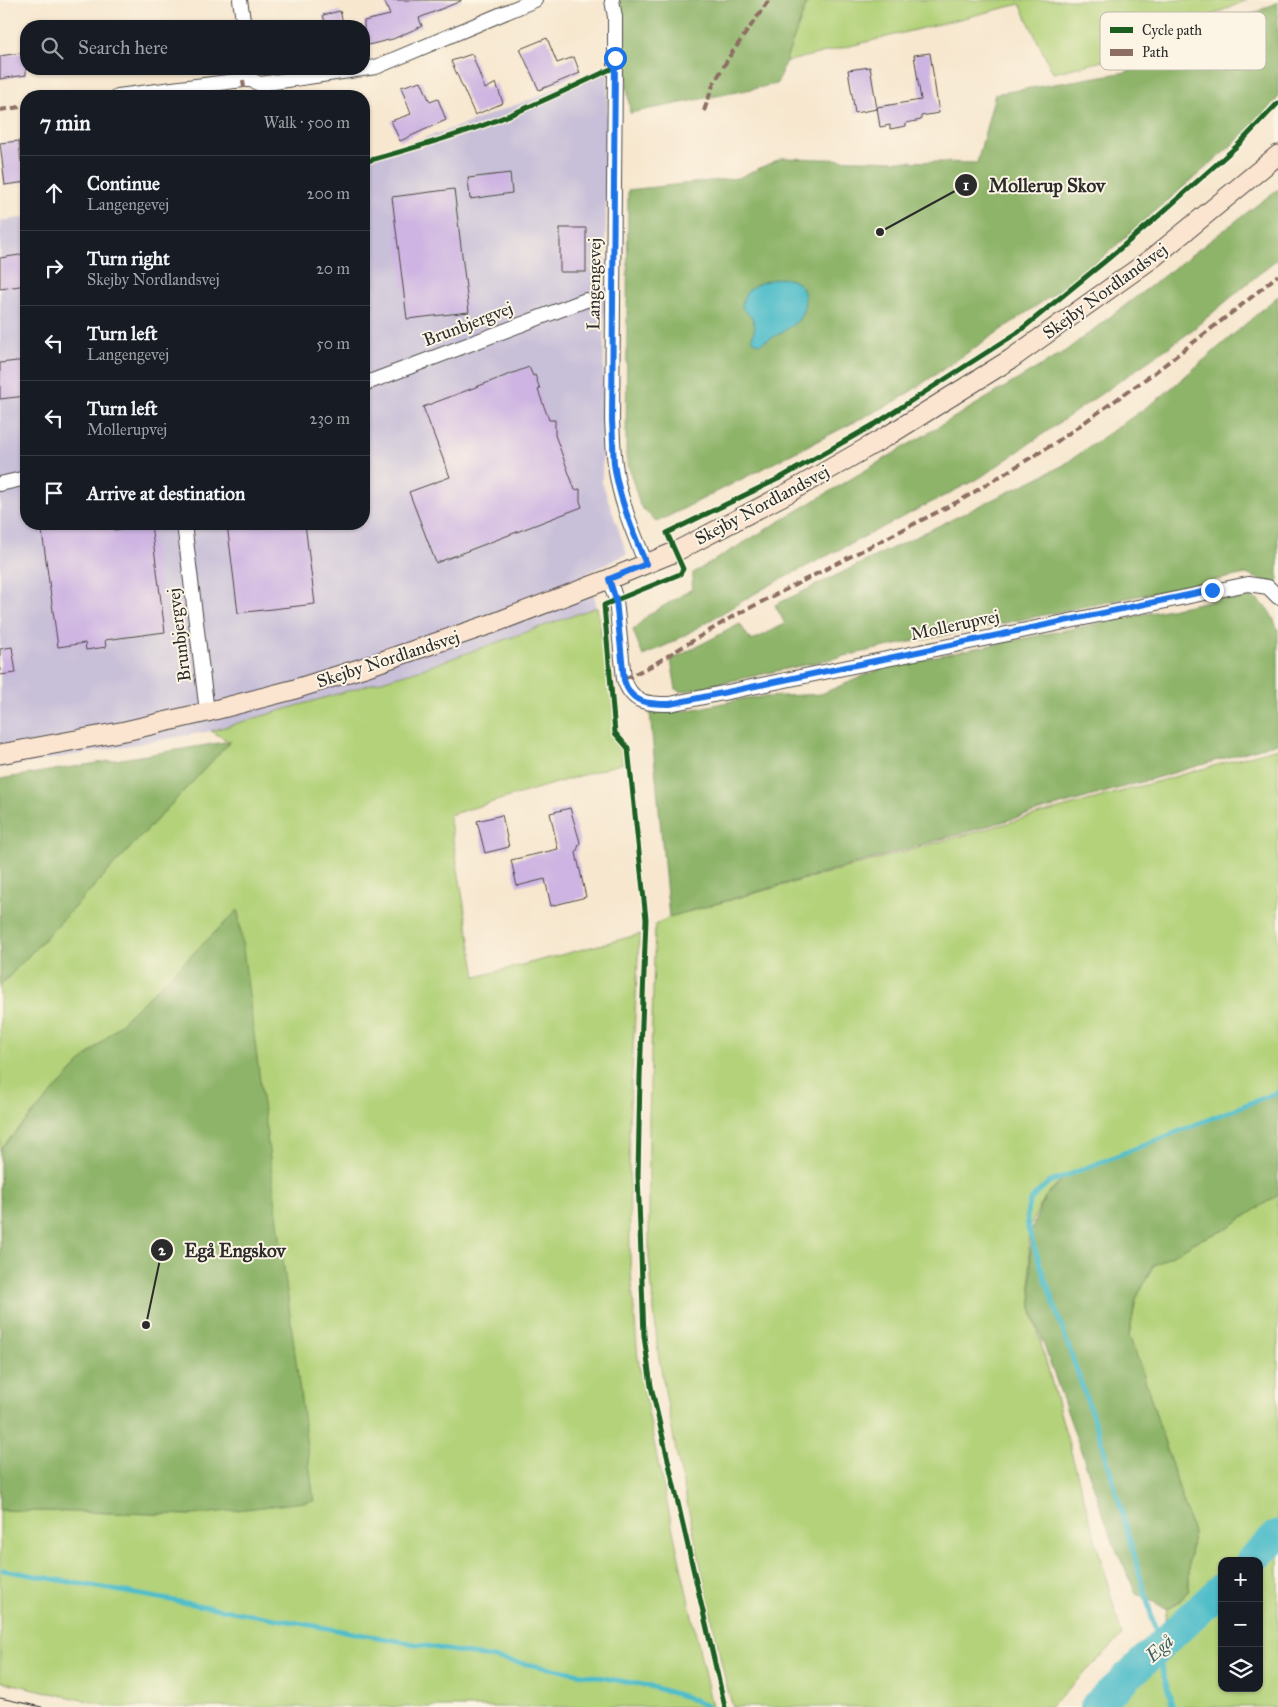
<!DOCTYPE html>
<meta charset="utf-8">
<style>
:root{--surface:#171b24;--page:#20242c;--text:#f1f3f6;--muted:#9ea1a6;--line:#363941}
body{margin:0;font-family:"IM FELL Great Primer",serif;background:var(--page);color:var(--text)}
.controls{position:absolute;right:15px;bottom:15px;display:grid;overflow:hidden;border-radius:10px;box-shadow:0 1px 4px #0004}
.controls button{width:45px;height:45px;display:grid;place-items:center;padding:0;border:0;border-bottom:1px solid var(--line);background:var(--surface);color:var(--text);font:25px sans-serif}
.stop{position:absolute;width:15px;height:15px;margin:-11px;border:4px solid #1a73e8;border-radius:50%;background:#fff}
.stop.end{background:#1a73e8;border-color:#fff;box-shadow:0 1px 5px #0008}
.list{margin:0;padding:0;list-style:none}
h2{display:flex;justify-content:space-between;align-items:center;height:65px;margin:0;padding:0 20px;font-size:21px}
h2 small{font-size:16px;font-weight:400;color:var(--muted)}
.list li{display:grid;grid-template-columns:32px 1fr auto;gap:15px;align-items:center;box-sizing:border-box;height:75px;padding:0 20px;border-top:1px solid var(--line)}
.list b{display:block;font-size:19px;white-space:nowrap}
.list p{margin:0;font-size:16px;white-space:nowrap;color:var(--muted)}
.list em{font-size:16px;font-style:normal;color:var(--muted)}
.icon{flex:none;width:28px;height:28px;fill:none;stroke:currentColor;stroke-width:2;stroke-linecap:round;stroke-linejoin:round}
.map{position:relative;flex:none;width:1278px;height:1707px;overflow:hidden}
.search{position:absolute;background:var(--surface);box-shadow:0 1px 4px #0004;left:20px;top:20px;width:350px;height:55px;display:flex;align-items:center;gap:12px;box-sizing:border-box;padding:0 18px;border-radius:20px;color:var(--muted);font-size:19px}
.panel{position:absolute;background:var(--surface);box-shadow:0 1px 4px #0004;left:20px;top:90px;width:350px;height:440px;border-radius:20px}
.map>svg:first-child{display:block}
.industrial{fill:#c8bfd8}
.green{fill:#b3d279;stroke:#6f7e52;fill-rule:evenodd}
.forest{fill:#8eb469;stroke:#5c704a}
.water{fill:#4fbdc9;stroke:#3d747a}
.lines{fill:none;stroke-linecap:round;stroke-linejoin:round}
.stream{stroke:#4fbdc9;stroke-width:5}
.river{stroke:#4fbdc9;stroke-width:31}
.building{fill:#cdb4e2}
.street-casing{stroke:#4a4744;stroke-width:16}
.secondary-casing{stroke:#4a4744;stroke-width:21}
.street{stroke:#fff;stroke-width:14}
.secondary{stroke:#fce5d0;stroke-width:19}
.tram{stroke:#2b2b2b;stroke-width:1}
.quiet{stroke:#8d6e63;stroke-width:4;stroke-dasharray:8 4;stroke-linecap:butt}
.cycleway-casing{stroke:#fcf5e5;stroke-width:8}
.cycleway{stroke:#1b5e20;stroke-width:5}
.route{stroke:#1a73e8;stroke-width:6}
.labels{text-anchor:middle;stroke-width:4;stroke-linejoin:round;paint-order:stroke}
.street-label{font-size:18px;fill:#2b2b2b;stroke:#fcf5e5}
.water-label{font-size:19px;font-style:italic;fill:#385e62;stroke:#fcf5e5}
.key{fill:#fcf5e5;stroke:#bdb8ad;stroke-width:1}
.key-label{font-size:14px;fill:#2b2b2b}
.leader{fill:none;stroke:#2b2b2b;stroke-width:2}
.callout-dot{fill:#2b2b2b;stroke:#fcf5e5;stroke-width:2}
.mark-label{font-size:15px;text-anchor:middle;font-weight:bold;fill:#fff}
.callout-label{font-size:19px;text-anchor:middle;font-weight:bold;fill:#2b2b2b;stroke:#fcf5e5;stroke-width:4;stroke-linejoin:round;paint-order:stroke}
</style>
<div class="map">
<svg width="1278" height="1707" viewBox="0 0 1278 1707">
<rect width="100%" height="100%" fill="#fcf5e5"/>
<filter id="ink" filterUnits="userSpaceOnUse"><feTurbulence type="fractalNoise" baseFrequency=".02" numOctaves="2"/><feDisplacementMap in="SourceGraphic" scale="10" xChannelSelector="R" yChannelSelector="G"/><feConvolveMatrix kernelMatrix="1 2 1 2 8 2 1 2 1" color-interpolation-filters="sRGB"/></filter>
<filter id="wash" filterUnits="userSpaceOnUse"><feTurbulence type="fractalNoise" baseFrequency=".0096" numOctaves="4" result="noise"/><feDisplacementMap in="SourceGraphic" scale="20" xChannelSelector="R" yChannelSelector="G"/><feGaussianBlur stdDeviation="1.12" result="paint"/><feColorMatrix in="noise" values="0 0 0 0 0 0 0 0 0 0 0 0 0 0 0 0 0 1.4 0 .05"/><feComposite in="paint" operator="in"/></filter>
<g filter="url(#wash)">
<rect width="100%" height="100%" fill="#f7e7cf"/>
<path class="industrial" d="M 608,65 L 602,482 L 627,554 L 588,573 L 597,607 L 419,670 L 211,731 L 0,768 L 0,221 L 26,217 L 26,524 L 364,524 L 364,156 L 388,150 L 471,122 L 536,97 Z"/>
<g class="green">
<path d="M 808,0 L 1247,0 L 1111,59 L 1053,73 L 1020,4 L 785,62 Z"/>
<path d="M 597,607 L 623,763 L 449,815 L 476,977 L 641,934 L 639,940 L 629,1123 L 630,1260 L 638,1359 L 657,1458 L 712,1707 L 112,1707 L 0,1681 L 0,1510 L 193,1515 L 238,911 L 80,1063 L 0,1149 L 0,986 L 230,742 L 211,731 L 419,670 Z"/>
<path d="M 1278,748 L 1278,1092 L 1064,1177 L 1045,1197 L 1028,1229 L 1032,1311 L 1122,1636 L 1050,1707 L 733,1707 L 726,1684 L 676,1451 L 658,1353 L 649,1256 L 649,1120 L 655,925 L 669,917 Z"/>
<path d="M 1278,1195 L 1278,1707 L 1091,1707 L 1154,1647 L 1160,1646 L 1167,1609 L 1180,1601 L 1189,1590 L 1189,1561 L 1193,1533 L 1142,1370 L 1129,1336 L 1136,1299 L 1153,1266 L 1199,1240 L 1222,1231 ZM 1222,1561 L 1259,1561 L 1259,1688 L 1222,1688 Z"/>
</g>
<g class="forest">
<path d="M 618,0 L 808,0 L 777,84 L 630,113 Z"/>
<path d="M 1278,2 L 1278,98 L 1254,126 L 1083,274 L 898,400 L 657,522 L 640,506 L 626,457 L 628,190 L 738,178 L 782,158 L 977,163 L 995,94 L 1126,72 Z"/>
<path d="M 1278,189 L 1278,258 L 1186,335 L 981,477 L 768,586 L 673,642 L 643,656 L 633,630 L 647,616 L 692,589 L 693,573 L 1064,352 Z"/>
<path d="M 1278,296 L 1278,592 L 1269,583 L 1246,574 L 881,648 L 681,692 L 676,689 L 671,660 L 740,624 L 751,641 L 785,624 L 775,605 L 1062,466 L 1161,397 Z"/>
<path d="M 1244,594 C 1265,602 1270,609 1278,630 L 1278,743 L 669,917 L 650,713 L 685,711 L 747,698 L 821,694 L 887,666 Z"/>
<path d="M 231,741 L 0,986 L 0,779 Z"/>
<path d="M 238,910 L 314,1501 L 194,1515 L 0,1510 L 0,1149 L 80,1063 Z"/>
<path d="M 1278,1094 L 1278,1195 L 1222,1231 L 1199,1240 L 1153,1266 L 1136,1299 L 1129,1336 L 1142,1370 L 1193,1533 L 1189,1561 L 1189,1590 L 1180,1601 L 1167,1609 L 1136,1593 L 1114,1545 L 1032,1311 L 1030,1232 L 1045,1197 L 1064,1177 Z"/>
</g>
<path class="water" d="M 781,278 C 787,279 795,280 800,285 C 808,293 805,310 799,319 C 793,327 769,340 759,344 L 754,341 L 752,338 C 758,321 753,319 742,308 C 742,286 763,281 781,278 Z"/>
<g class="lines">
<g class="stream">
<path d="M 3,1570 L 649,1686 L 686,1697 L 707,1706"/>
<path d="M 1160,1646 L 1104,1449 L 1028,1229 C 1025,1203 1029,1200 1048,1183 L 1278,1092"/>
<path d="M 1156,1650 L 1173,1707"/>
</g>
<g class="river">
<path d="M 1251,1561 L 1278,1535"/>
<path d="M 1095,1707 L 1222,1588"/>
</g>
</g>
<g id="blocks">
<g class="building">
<path d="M 384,0 L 461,0 L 461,1 L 419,18 L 422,26 L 393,39 L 364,46 L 364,21 L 390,15 Z"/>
<path d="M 340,11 L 344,26 L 326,26 L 323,15 Z"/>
<path d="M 547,38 L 557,63 L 574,57 L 580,73 L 539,90 L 520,49 Z"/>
<path d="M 26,52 L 26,75 L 0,79 L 0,56 Z"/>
<path d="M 930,53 L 939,113 L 921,116 L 921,120 L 906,123 L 906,126 L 890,129 L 890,125 L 880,127 L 877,107 L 921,100 L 914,55 Z"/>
<path d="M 472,54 L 485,89 L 496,83 L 503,103 L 475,115 L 451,61 Z"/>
<path d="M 870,67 L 877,109 L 855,113 L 848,70 Z"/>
<path d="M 421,81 L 430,102 L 438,99 L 446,120 L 400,141 L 391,121 L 411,114 L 401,87 Z"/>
<path d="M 19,141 L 21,162 L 26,161 L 26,182 L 5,185 L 0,143 Z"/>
<path d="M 510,173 L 512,193 L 470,199 L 468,178 Z"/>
<path d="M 454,189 L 469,312 L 407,319 L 392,197 Z"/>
<rect x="560" y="228" width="26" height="44"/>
<path d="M 26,254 L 26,285 L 0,289 L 0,258 Z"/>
<path d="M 26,360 L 26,396 L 0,399 L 0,363 Z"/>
<path d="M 529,367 L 533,376 L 535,375 L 540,389 L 538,390 L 549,420 L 555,420 L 555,435 L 575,490 L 580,489 L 580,501 L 582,507 L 436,563 L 409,492 L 450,477 L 423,407 Z"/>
<path d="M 41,524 L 113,524 L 114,530 L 151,525 L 165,632 L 105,640 L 106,647 L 86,650 L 85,643 L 58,647 Z"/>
<path d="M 227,524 L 305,524 L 315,604 L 238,613 Z"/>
<path d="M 12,647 L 16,673 L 0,675 L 0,649 Z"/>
<path d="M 570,808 L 580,842 L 576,853 L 586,897 L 551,906 L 545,879 L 517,886 L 511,860 L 558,849 L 550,813 Z"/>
<path d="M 502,815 L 509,847 L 485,853 L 477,821 Z"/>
</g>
</g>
</g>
<g filter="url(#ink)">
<use href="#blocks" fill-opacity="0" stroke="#4a4744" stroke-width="1"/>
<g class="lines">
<defs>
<g id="street">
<path d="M 240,0 L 244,26"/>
<path d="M 612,0 L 615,17 L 615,67 L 612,421 C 613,435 613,450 615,464 C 619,499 633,532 646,564"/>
<path d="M 118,96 L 243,80 L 251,80 L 260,84 L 376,67 L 535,0"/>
<path d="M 364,384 L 586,300"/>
<path d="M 0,484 L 26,478"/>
<path d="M 184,524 L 207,712"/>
<path d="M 609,579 L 616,600 L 624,679 C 632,704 648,704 670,704 L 1248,584 L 1268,587 L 1278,597"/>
</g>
<path id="secondary" d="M 0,754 L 125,731 L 207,712 L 292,690 L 362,668 L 494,623 L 609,579 L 675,552 L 788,493 L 889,435 L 1011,359 L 1154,257 L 1278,155"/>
</defs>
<use href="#street" class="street-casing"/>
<use href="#secondary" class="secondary-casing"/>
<use href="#street" class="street"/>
<use href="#secondary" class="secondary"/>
<path class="tram" d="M 0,1698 L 42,1707"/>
<g class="quiet">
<path d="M 243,80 L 245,96"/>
<path d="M 0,110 L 26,106"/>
<path d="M 704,111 L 713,85 L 729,57 L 769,0"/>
<path d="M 624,679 L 651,666 L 732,617 L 961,500 L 1055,443 L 1154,373 L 1248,300 L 1278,275"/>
</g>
<defs>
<g id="cycleway">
<path d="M 364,162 C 407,150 450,138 492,122 C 534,106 575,86 615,67"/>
<path d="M 725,1707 L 651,1386 L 644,1336 L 638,1175 L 640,1077 L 646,919 L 628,748 L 615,733 L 604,605 L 680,574 L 683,569 L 667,533 L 780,478 L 875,424 L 1017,333 L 1109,258 L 1156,218 L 1237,146 L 1278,103"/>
</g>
</defs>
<use href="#cycleway" class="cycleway-casing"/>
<use href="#cycleway" class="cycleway"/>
</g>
</g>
<g class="lines" filter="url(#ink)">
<path class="route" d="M 615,58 L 612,421 C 613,435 613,450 614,464 C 619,499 633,532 646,564 L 609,579 L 616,600 L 624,680 C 631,704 648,704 670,704 L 1212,590"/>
</g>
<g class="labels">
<g class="street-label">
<text transform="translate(594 284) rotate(-89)" y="6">Langengevej</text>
<text transform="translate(1105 291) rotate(-36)" y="6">Skejby Nordlandsvej</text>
<text transform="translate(468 324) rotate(-21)" y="6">Brunbjergvej</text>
<text transform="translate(762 505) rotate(-28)" y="6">Skejby Nordlandsvej</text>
<text transform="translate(955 625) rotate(-12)" y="6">Mollerupvej</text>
<text transform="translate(179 635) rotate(-97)" y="6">Brunbjergvej</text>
<text transform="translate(388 659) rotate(-18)" y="6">Skejby Nordlandsvej</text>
</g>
<g class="water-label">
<text transform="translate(1159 1648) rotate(-43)" y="7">Egå</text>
</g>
</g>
<rect x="1100" y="12" width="166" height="58" rx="8" class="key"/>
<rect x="1110" y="27" width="23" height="6" fill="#1b5e20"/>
<rect x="1110" y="49" width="23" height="7" fill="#8d6e63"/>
<g class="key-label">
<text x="1142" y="35">Cycle path</text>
<text x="1142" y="57">Path</text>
</g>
<path class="leader" d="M880 232L966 185M146 1325L162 1250"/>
<g class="callout-dot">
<circle cx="880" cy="232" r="5"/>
<circle cx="146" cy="1325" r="5"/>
<circle cx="966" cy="185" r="12"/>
<circle cx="162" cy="1250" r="12"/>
</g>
<g class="mark-label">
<text x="966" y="190">1</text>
<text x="162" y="1255">2</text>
</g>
<g class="callout-label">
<text x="1047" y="192">Mollerup Skov</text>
<text x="235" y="1257">Egå Engskov</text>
</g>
</svg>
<div class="controls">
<button>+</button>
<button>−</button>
<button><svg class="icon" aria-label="layers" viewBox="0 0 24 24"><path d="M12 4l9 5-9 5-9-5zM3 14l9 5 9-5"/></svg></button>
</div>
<div class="stop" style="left:615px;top:58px"></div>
<div class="stop end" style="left:1212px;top:590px"></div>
<div class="search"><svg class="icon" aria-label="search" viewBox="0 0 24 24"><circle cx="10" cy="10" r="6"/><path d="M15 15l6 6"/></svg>Search here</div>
<section class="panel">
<h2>7 min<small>Walk · 500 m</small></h2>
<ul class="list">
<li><svg class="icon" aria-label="ahead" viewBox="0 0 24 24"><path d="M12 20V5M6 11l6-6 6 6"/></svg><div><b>Continue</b><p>Langengevej</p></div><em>200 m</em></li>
<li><svg class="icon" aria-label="right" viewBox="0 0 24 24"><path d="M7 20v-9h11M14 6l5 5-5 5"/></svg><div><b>Turn right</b><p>Skejby Nordlandsvej</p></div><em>20 m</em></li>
<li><svg class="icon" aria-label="left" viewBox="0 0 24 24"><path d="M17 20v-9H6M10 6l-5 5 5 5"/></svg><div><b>Turn left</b><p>Langengevej</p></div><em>50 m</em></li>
<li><svg class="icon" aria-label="left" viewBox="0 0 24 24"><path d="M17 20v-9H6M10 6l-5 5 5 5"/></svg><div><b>Turn left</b><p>Mollerupvej</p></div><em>230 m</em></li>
<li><svg class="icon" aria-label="arrive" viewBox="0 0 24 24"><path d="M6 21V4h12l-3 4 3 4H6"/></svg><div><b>Arrive at destination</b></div></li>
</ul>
</section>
</div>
